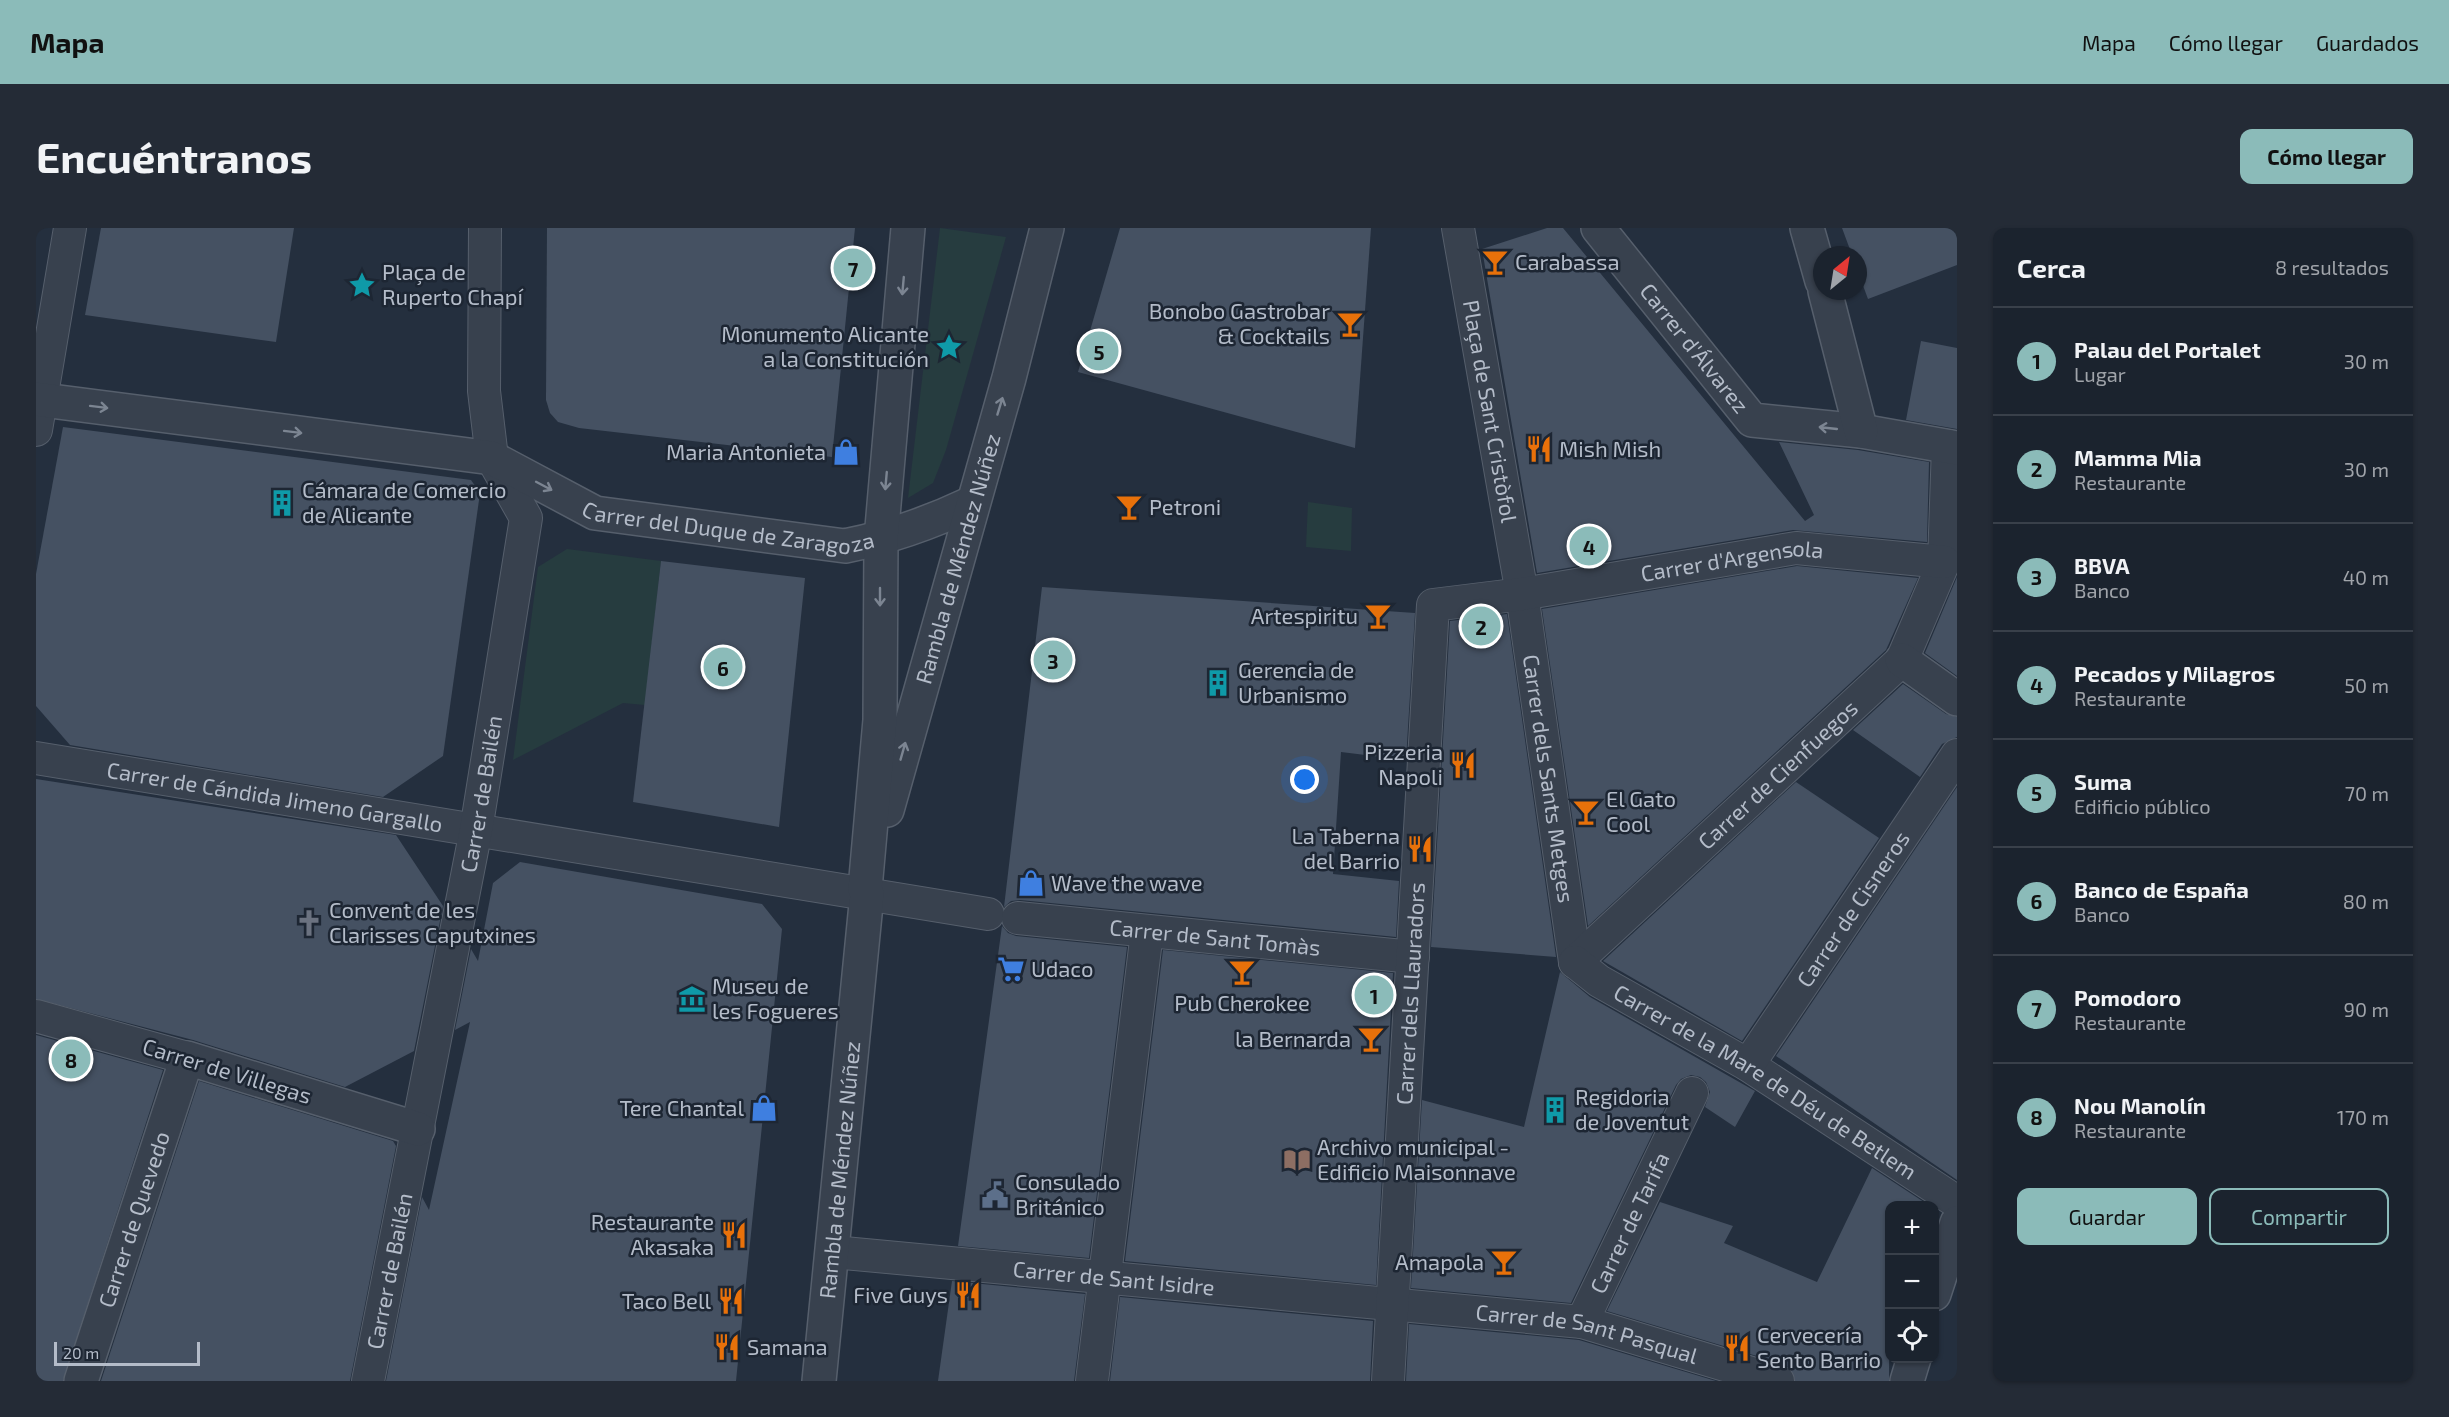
<!DOCTYPE html>
<html lang="es">
<meta charset="utf-8">
<style>
:root{--surface:#1b232e;--page:#242b36;--text:#f1f3f6;--muted:#a0a4aa;--line:#39404a;--accent:#8bbbb9}
body{margin:0;font-family:"Exo 2",sans-serif;background:var(--page);color:var(--text)}
.controls{position:absolute;right:18px;bottom:18px;display:grid;overflow:hidden;border-radius:12px;box-shadow:0 2px 4px #0004}
.controls button{width:54px;height:54px;display:grid;place-items:center;padding:0;border:0;border-bottom:2px solid var(--line);background:var(--surface);color:var(--text);font:30px sans-serif}
.compass{position:absolute;left:1777px;top:18px;width:54px;height:54px;border-radius:50%;background:var(--surface);box-shadow:0 2px 4px #0004;rotate:30deg}
.scale{position:absolute;left:18px;bottom:15px;width:146px;box-sizing:border-box;padding-left:6px;border:3px solid #b4bcc9;border-top:0;font-size:16px;line-height:21px;white-space:nowrap;color:#b4bcc9;-webkit-text-stroke:4px #1d2633;paint-order:stroke}
.you{position:absolute;left:1269px;top:552px;width:21px;height:21px;margin:-15px;border:4px solid #fff;border-radius:50%;background:#1a73e8;box-shadow:0 0 0 9px #1a73e833}
.badge{display:grid;place-items:center;width:39px;height:39px;border-radius:50%;background:var(--accent);color:#111;font-size:20px;font-weight:700}
.pin{position:absolute;translate:-50% -50%;border:3px solid #fff;box-shadow:0 2px 6px #0006}
.list{margin:0;padding:0;list-style:none}
h2{display:flex;justify-content:space-between;align-items:center;height:78px;margin:0;padding:0 24px;font-size:26px}
h2 small{font-size:20px;font-weight:400;color:var(--muted)}
.list li{display:grid;grid-template-columns:39px 1fr auto;gap:18px;align-items:center;box-sizing:border-box;height:108px;padding:0 24px;border-top:2px solid var(--line)}
.list b{display:block;font-size:22px;white-space:nowrap}
.list p{margin:0;font-size:20px;white-space:nowrap;color:var(--muted)}
.list em{font-size:20px;font-style:normal;color:var(--muted)}
.actions{display:flex;gap:12px;padding:18px 24px}
.actions a{flex:1;padding:14px 0;border:2px solid var(--accent);border-radius:12px;text-align:center;font-size:21px;color:var(--accent)}
.actions .main{background:var(--accent);color:#111}
.icon{flex:none;width:33px;height:33px;fill:none;stroke:currentColor;stroke-width:2;stroke-linecap:round;stroke-linejoin:round}
.map{position:relative;flex:none;width:1921px;height:1153px;overflow:hidden;border-radius:12px}
header{display:flex;align-items:center;gap:36px;box-sizing:border-box;height:84px;padding:0 30px;background:var(--accent);color:#111}
header strong{font-size:28px}
nav{display:flex;gap:33px;margin-inline-start:auto;font-size:21px}
.intro{display:flex;align-items:center;justify-content:space-between;box-sizing:border-box;height:144px;padding:0 36px}
h1{margin:0;font-size:42px}
.button{padding:15px 27px;border-radius:12px;background:var(--accent);color:#111;font-size:21px;font-weight:700}
main{display:flex;gap:36px;padding:0 36px}
aside{flex:1;background:var(--surface);border-radius:12px;box-shadow:0 2px 4px #0004}
.map>svg:first-child{display:block}
.green{fill:#263c3f}
.building{fill:#455162}
.lines{fill:none;stroke-linecap:round;stroke-linejoin:round}
.pedestrian-casing{stroke:#565f6c;stroke-width:34}
.minor-casing{stroke:#565f6c;stroke-width:36}
.pedestrian{stroke:#38414e;stroke-width:32}
.minor{stroke:#38414e;stroke-width:33}
.oneway{stroke:#7c8592}
.labels{text-anchor:middle;stroke-width:5;stroke-linejoin:round;paint-order:stroke}
.poi-label{font-size:22px;fill:#b4bcc9;stroke:#1d2633;text-anchor:start}
.street-label{font-size:22px;fill:#b4bcc9;stroke:#1d2633}
</style>
<header>
<strong>Mapa</strong>
<nav><a>Mapa</a><a>Cómo llegar</a><a>Guardados</a></nav>
</header>
<div class="intro"><h1>Encuéntranos</h1><a class="button">Cómo llegar</a></div>
<main>
<div class="map">
<svg width="1921" height="1153" viewBox="0 0 1921 1153">
<rect width="100%" height="100%" fill="#242f3e"/>
<g class="green">
<path d="M 904,0 L 970,9 L 910,222 L 897,255 L 872,270 Z"/>
<path d="M 1272,274 L 1316,280 L 1315,323 L 1270,319 Z"/>
<path d="M 531,321 L 625,333 L 609,477 L 587,475 L 477,532 L 502,339 Z"/>
</g>
<g class="building">
<path d="M 65,0 L 258,0 L 240,114 L 49,87 Z"/>
<path d="M 511,0 L 819,0 L 796,229 L 543,200 L 522,194 L 514,185 L 510,172 Z"/>
<path d="M 1084,0 L 1335,0 L 1319,220 L 1042,144 Z"/>
<path d="M 1511,0 L 1527,0 L 1769,293 L 1778,287 L 1743,214 L 1822,222 L 1893,234 L 1891,314 L 1757,302 L 1501,345 L 1446,21 Z"/>
<path d="M 1806,0 L 1921,0 L 1921,37 L 1832,71 L 1822,44 L 1822,27 L 1816,27 Z"/>
<path d="M 1885,113 L 1921,120 L 1921,201 L 1870,192 Z"/>
<path d="M 27,199 L 435,252 L 444,265 L 407,528 L 347,569 L 34,517 L 0,478 L 0,346 Z"/>
<path d="M 625,333 L 769,350 L 743,599 L 597,574 Z"/>
<path d="M 1761,338 L 1882,350 L 1850,422 L 1552,698 L 1506,381 Z"/>
<path d="M 1921,349 L 1921,448 L 1889,425 Z"/>
<path d="M 1006,359 L 1379,385 L 1370,532 L 1305,524 L 1297,646 L 1363,653 L 1360,709 L 984,672 L 975,673 L 968,679 Z"/>
<path d="M 1471,386 L 1520,729 L 1395,719 L 1414,393 Z"/>
<path d="M 1867,456 L 1910,486 L 1921,489 L 1921,509 L 1906,516 L 1884,549 L 1817,502 Z"/>
<path d="M 0,551 L 360,607 L 407,678 L 378,823 L 309,859 L 157,812 L 0,771 Z"/>
<path d="M 1760,554 L 1843,610 L 1706,813 L 1567,733 Z"/>
<path d="M 1921,559 L 1921,952 L 1740,828 Z"/>
<path d="M 484,634 L 726,676 L 746,701 L 700,1153 L 350,1153 L 386,969 L 393,982 L 434,794 L 419,802 L 435,721 L 442,733 L 457,655 Z"/>
<path d="M 966,698 L 972,705 L 980,708 L 1091,719 L 1053,1030 L 922,1018 Z"/>
<path d="M 1127,722 L 1357,745 L 1340,1057 L 1089,1033 Z"/>
<path d="M 1524,744 L 1554,769 L 1719,863 L 1699,899 L 1669,879 L 1674,864 L 1670,854 L 1664,849 L 1655,847 L 1645,851 L 1640,857 L 1535,1075 L 1375,1060 L 1386,872 L 1488,899 Z"/>
<path d="M 0,807 L 127,842 L 27,1153 L 0,1153 Z"/>
<path d="M 163,853 L 357,913 L 360,918 L 314,1153 L 65,1153 Z"/>
<path d="M 1836,940 L 1894,978 L 1854,978 L 1853,1153 L 1759,1153 L 1755,1141 L 1747,1136 L 1571,1083 L 1624,974 L 1697,998 L 1688,1015 L 1781,1054 Z"/>
<path d="M 916,1053 L 1049,1066 L 1038,1153 L 902,1153 Z"/>
<path d="M 1084,1069 L 1337,1093 L 1334,1153 L 1074,1153 Z"/>
<path d="M 1373,1096 L 1543,1112 L 1680,1153 L 1370,1153 Z"/>
</g>
<g class="lines">
<defs>
<g id="pedestrian">
<path id="s1" d="M 1422,0 L 1486,366 L 1539,734"/>
<path d="M 0,202 L 34,0"/>
<path id="s2" d="M 0,530 L 952,686"/>
<path id="s3" d="M 982,690 L 1377,729"/>
<path id="s4" d="M 1539,734 L 1866,432 L 1908,334 L 1912,218"/>
<path id="s5" d="M 1539,734 L 1563,753 L 1712,837 L 1921,974"/>
<path d="M 0,788 L 151,830"/>
<path id="s6" d="M 1712,837 L 1921,527"/>
<path id="s7" d="M 797,1024 L 1546,1094 L 1742,1153"/>
<path id="s8" d="M 1546,1094 L 1656,865"/>
<path id="s9" d="M 332,1153 L 440,602 L 490,290 L 456,230 L 448,163 L 449,0"/>
<path d="M 1056,1153 L 1111,704"/>
<path id="s10" d="M 1352,1153 L 1397,377 L 1486,366 L 1760,320 L 1908,334"/>
</g>
<g id="minor">
<path id="s11" d="M 1562,0 L 1716,192 L 1825,203 L 1921,220"/>
<path d="M 1771,0 L 1786,53"/>
<path d="M 1789,63 L 1825,203"/>
<path id="s12" d="M 0,171 L 456,230 L 559,285 L 809,318 C 854,309 894,295 936,275"/>
<path d="M 1866,432 L 1921,471"/>
<path id="s13" d="M 851,582 L 973,150 L 1011,0"/>
<path d="M 1898,1066 L 1921,995"/>
<path id="s14" d="M 45,1153 L 151,830 L 382,901"/>
<path id="s15" d="M 783,1153 L 831,666 L 829,661 L 844,492 L 845,311 L 872,0"/>
<path d="M 1871,1153 L 1878,1130"/>
</g>
</defs>
<use href="#pedestrian" class="pedestrian-casing"/>
<use href="#minor" class="minor-casing"/>
<use href="#pedestrian" class="pedestrian"/>
<use href="#minor" class="minor"/>
</g>
<defs><path id="oneway-shaft" d="M-6 0H5M1.5-3L5.5 0L1.5 3" fill="none" stroke-width="1.6" stroke-linecap="round" stroke-linejoin="round" transform="scale(1.5)"/></defs>
<g class="oneway">
<use href="#oneway-shaft" transform="translate(867 58) rotate(95)"/>
<use href="#oneway-shaft" transform="translate(964 178) rotate(-73)"/>
<use href="#oneway-shaft" transform="translate(63 179) rotate(7)"/>
<use href="#oneway-shaft" transform="translate(1792 200) rotate(-174)"/>
<use href="#oneway-shaft" transform="translate(257 204) rotate(7)"/>
<use href="#oneway-shaft" transform="translate(850 253) rotate(95)"/>
<use href="#oneway-shaft" transform="translate(508 258) rotate(28)"/>
<use href="#oneway-shaft" transform="translate(844 369) rotate(90)"/>
<use href="#oneway-shaft" transform="translate(867 523) rotate(-74)"/>
</g>
<defs>
<symbol id="bar-bare" viewBox="-9 -9 18 18"><path d="M-6-5H6L.8 .8V4.5H3.5V6h-7V4.5H-.8V.8Z" fill="#e8710a" stroke="#1d2633" stroke-width="2.5" paint-order="stroke"/></symbol>
<symbol id="sight-bare" viewBox="-9 -9 18 18"><path d="M0-6L1.8-2.2L6-1.7L2.9 1.2L3.7 5.4L0 3.3L-3.7 5.4L-2.9 1.2L-6-1.7L-1.8-2.2Z" fill="#0f9aa8" stroke="#1d2633" stroke-width="2.5" paint-order="stroke"/></symbol>
<symbol id="restaurant-bare" viewBox="-9 -9 18 18"><path d="M-5-6h1v4h1v-4h1v4h1v-4h1v5L-1.5 .5V6h-2V.5L-5-1ZM5-6V6H3V1.5H1.5Q1.5-4 5-6Z" fill="#e8710a" stroke="#1d2633" stroke-width="2.5" paint-order="stroke"/></symbol>
<symbol id="shop-bare" viewBox="-9 -9 18 18"><path d="M-5-2.5h2.3a2.7 3.5 0 0 1 5.4 0H5L5.5 6h-11ZM-1.5-2.5h3a1.5 2.3 0 0 0-3 0Z" fill="#3f7fe0" stroke="#1d2633" stroke-width="2.5" paint-order="stroke"/></symbol>
<symbol id="building-bare" viewBox="-9 -9 18 18"><path d="M-4-6H4V6H1V3H-1V6H-4ZM-2.5-4.3h1.7v1.8h-1.7ZM.8-4.3h1.7v1.8H.8ZM-2.5-1h1.7V.8h-1.7ZM.8-1h1.7V.8H.8Z" fill="#0f9aa8" stroke="#1d2633" stroke-width="2.5" paint-order="stroke"/></symbol>
<symbol id="church-bare" viewBox="-9 -9 18 18"><path d="M-1.2-6h2.4v3.5h3.3v2.4h-3.3V6h-2.4V-.1h-3.3v-2.4h3.3Z" fill="#6b7280" stroke="#1d2633" stroke-width="2.5" paint-order="stroke"/></symbol>
<symbol id="supermarket-bare" viewBox="-9 -9 18 18"><path d="M-6-5.5h2.5l.6 2H6L4.5 2H-2.5L-4.4-4H-6ZM-1.5 3.2a1.3 1.3 0 1 0 .1 0ZM3 3.2a1.3 1.3 0 1 0 .1 0Z" fill="#3f7fe0" stroke="#1d2633" stroke-width="2.5" paint-order="stroke"/></symbol>
<symbol id="museum-bare" viewBox="-9 -9 18 18"><path d="M0-6L6-3V-2H-6V-3ZM-5-1h2V3h-2ZM-1-1h2V3h-2ZM3-1h2V3H3ZM-6 4H6V6H-6Z" fill="#0f9aa8" stroke="#1d2633" stroke-width="2.5" paint-order="stroke"/></symbol>
<symbol id="library-bare" viewBox="-9 -9 18 18"><path d="M-6-4Q-3-5.5-.7-3.5V5Q-3 3-6 4ZM6-4Q3-5.5 .7-3.5V5Q3 3 6 4Z" fill="#8d6e63" stroke="#1d2633" stroke-width="2.5" paint-order="stroke"/></symbol>
<symbol id="civic-bare" viewBox="-9 -9 18 18"><path d="M-.6-6.5H3V-4.5H.6V-3L4-1V1h2V6H-6V1h2V-1L-.6-3ZM-1.2 2.5V6h2.4V2.5Z" fill="#5c6f8a" stroke="#1d2633" stroke-width="2.5" paint-order="stroke"/></symbol>
</defs>
<g fill-rule="evenodd">
<use href="#bar-bare" x="1440" y="15" width="38" height="38"/>
<use href="#sight-bare" x="307" y="38" width="38" height="38"/>
<use href="#bar-bare" x="1295" y="77" width="38" height="38"/>
<use href="#sight-bare" x="894" y="100" width="38" height="38"/>
<use href="#restaurant-bare" x="1484" y="202" width="38" height="38"/>
<use href="#shop-bare" x="791" y="205" width="38" height="38"/>
<use href="#building-bare" x="227" y="256" width="38" height="38"/>
<use href="#bar-bare" x="1074" y="260" width="38" height="38"/>
<use href="#bar-bare" x="1323" y="369" width="38" height="38"/>
<use href="#building-bare" x="1163" y="436" width="38" height="38"/>
<use href="#restaurant-bare" x="1408" y="518" width="38" height="38"/>
<use href="#bar-bare" x="1531" y="565" width="38" height="38"/>
<use href="#restaurant-bare" x="1365" y="602" width="38" height="38"/>
<use href="#shop-bare" x="976" y="636" width="38" height="38"/>
<use href="#church-bare" x="254" y="676" width="38" height="38"/>
<use href="#supermarket-bare" x="956" y="722" width="38" height="38"/>
<use href="#bar-bare" x="1187" y="725" width="38" height="38"/>
<use href="#museum-bare" x="637" y="752" width="38" height="38"/>
<use href="#bar-bare" x="1316" y="792" width="38" height="38"/>
<use href="#shop-bare" x="709" y="861" width="38" height="38"/>
<use href="#building-bare" x="1500" y="863" width="38" height="38"/>
<use href="#library-bare" x="1242" y="913" width="38" height="38"/>
<use href="#civic-bare" x="940" y="948" width="38" height="38"/>
<use href="#restaurant-bare" x="679" y="988" width="38" height="38"/>
<use href="#bar-bare" x="1449" y="1015" width="38" height="38"/>
<use href="#restaurant-bare" x="913" y="1048" width="38" height="38"/>
<use href="#restaurant-bare" x="676" y="1054" width="38" height="38"/>
<use href="#restaurant-bare" x="672" y="1100" width="38" height="38"/>
<use href="#restaurant-bare" x="1682" y="1101" width="38" height="38"/>
</g>
<g class="labels">
<g class="poi-label">
<text x="1479" y="42">Carabassa</text>
<text x="346" y="52">Plaça de<tspan x="346" dy="25">Ruperto Chapí</tspan></text>
<text x="1294" y="91" text-anchor="end">Bonobo Gastrobar<tspan x="1294" dy="25">&amp; Cocktails</tspan></text>
<text x="893" y="114" text-anchor="end">Monumento Alicante<tspan x="893" dy="25">a la Constitución</tspan></text>
<text x="1523" y="229">Mish Mish</text>
<text x="790" y="232" text-anchor="end">Maria Antonieta</text>
<text x="266" y="270">Cámara de Comercio<tspan x="266" dy="25">de Alicante</tspan></text>
<text x="1113" y="287">Petroni</text>
<text x="1322" y="396" text-anchor="end">Artespiritu</text>
<text x="1202" y="450">Gerencia de<tspan x="1202" dy="25">Urbanismo</tspan></text>
<text x="1407" y="532" text-anchor="end">Pizzeria<tspan x="1407" dy="25">Napoli</tspan></text>
<text x="1570" y="579">El Gato<tspan x="1570" dy="25">Cool</tspan></text>
<text x="1364" y="616" text-anchor="end">La Taberna<tspan x="1364" dy="25">del Barrio</tspan></text>
<text x="1015" y="663">Wave the wave</text>
<text x="293" y="690">Convent de les<tspan x="293" dy="25">Clarisses Caputxines</tspan></text>
<text x="995" y="749">Udaco</text>
<text x="676" y="766">Museu de<tspan x="676" dy="25">les Fogueres</tspan></text>
<text x="1206" y="783" text-anchor="middle">Pub Cherokee</text>
<text x="1315" y="819" text-anchor="end">la Bernarda</text>
<text x="1539" y="877">Regidoria<tspan x="1539" dy="25">de Joventut</tspan></text>
<text x="708" y="888" text-anchor="end">Tere Chantal</text>
<text x="1281" y="927">Archivo municipal -<tspan x="1281" dy="25">Edificio Maisonnave</tspan></text>
<text x="979" y="962">Consulado<tspan x="979" dy="25">Británico</tspan></text>
<text x="678" y="1002" text-anchor="end">Restaurante<tspan x="678" dy="25">Akasaka</tspan></text>
<text x="1448" y="1042" text-anchor="end">Amapola</text>
<text x="912" y="1075" text-anchor="end">Five Guys</text>
<text x="675" y="1081" text-anchor="end">Taco Bell</text>
<text x="1721" y="1115">Cervecería<tspan x="1721" dy="25">Sento Barrio</tspan></text>
<text x="711" y="1127">Samana</text>
</g>
<g class="street-label">
<text dy="8" stroke="none"><textPath href="#s11" startOffset="154">Carrer d'Álvarez</textPath></text>
<text dy="8" stroke="none"><textPath href="#s1" startOffset="186">Plaça de Sant Cristòfol</textPath></text>
<text dy="8" stroke="none"><textPath href="#s12" startOffset="711">Carrer del Duque de Zaragoza</textPath></text>
<text dy="8" stroke="none"><textPath href="#s13" startOffset="261">Rambla de Méndez Núñez</textPath></text>
<text dy="8" stroke="none"><textPath href="#s10" startOffset="1080">Carrer d'Argensola</textPath></text>
<text dy="8" stroke="none"><textPath href="#s4" startOffset="276">Carrer de Cienfuegos</textPath></text>
<text dy="8" stroke="none"><textPath href="#s1" startOffset="558">Carrer dels Sants Metges</textPath></text>
<text dy="8" stroke="none"><textPath href="#s9" startOffset="598">Carrer de Bailén</textPath></text>
<text dy="8" stroke="none"><textPath href="#s2" startOffset="242">Carrer de Cándida Jimeno Gargallo</textPath></text>
<text dy="8" stroke="none"><textPath href="#s6" startOffset="188">Carrer de Cisneros</textPath></text>
<text dy="8" stroke="none"><textPath href="#s3" startOffset="198">Carrer de Sant Tomàs</textPath></text>
<text dy="8" stroke="none"><textPath href="#s10" startOffset="388">Carrer dels Llauradors</textPath></text>
<text transform="translate(191 843) rotate(17)" y="8">Carrer de Villegas</text>
<text dy="8" stroke="none"><textPath href="#s5" startOffset="225">Carrer de la Mare de Déu de Betlem</textPath></text>
<text dy="8" stroke="none"><textPath href="#s15" startOffset="212">Rambla de Méndez Núñez</textPath></text>
<text dy="8" stroke="none"><textPath href="#s14" startOffset="170">Carrer de Quevedo</textPath></text>
<text dy="8" stroke="none"><textPath href="#s8" startOffset="110">Carrer de Tarifa</textPath></text>
<text dy="8" stroke="none"><textPath href="#s9" startOffset="112">Carrer de Bailén</textPath></text>
<text dy="8" stroke="none"><textPath href="#s7" startOffset="282">Carrer de Sant Isidre</textPath></text>
<text dy="8" stroke="none"><textPath href="#s7" startOffset="759">Carrer de Sant Pasqual</textPath></text>
</g>
</g>
</svg>
<div class="controls">
<button>+</button>
<button>−</button>
<button><svg class="icon" aria-label="locate" viewBox="0 0 24 24"><circle cx="12" cy="12" r="6"/><path d="M12 2v4M12 18v4M2 12h4M18 12h4"/></svg></button>
</div>
<svg class="compass" viewBox="-18 -18 36 36"><path d="M0-13l5 13h-10z" fill="#e53935"/><path d="M0 13l5-13h-10z" fill="#a0a4aa"/></svg>
<div class="scale">20 m</div>
<div class="you"></div>
<div class="pin badge" style="left:1338px;top:767px">1</div>
<div class="pin badge" style="left:1445px;top:398px">2</div>
<div class="pin badge" style="left:1017px;top:432px">3</div>
<div class="pin badge" style="left:1553px;top:318px">4</div>
<div class="pin badge" style="left:1063px;top:123px">5</div>
<div class="pin badge" style="left:687px;top:439px">6</div>
<div class="pin badge" style="left:817px;top:40px">7</div>
<div class="pin badge" style="left:35px;top:831px">8</div>
</div>
<aside>
<h2>Cerca<small>8 resultados</small></h2>
<ul class="list">
<li><span class="badge">1</span><div><b>Palau del Portalet</b><p>Lugar</p></div><em>30 m</em></li>
<li><span class="badge">2</span><div><b>Mamma Mia</b><p>Restaurante</p></div><em>30 m</em></li>
<li><span class="badge">3</span><div><b>BBVA</b><p>Banco</p></div><em>40 m</em></li>
<li><span class="badge">4</span><div><b>Pecados y Milagros</b><p>Restaurante</p></div><em>50 m</em></li>
<li><span class="badge">5</span><div><b>Suma</b><p>Edificio público</p></div><em>70 m</em></li>
<li><span class="badge">6</span><div><b>Banco de España</b><p>Banco</p></div><em>80 m</em></li>
<li><span class="badge">7</span><div><b>Pomodoro</b><p>Restaurante</p></div><em>90 m</em></li>
<li><span class="badge">8</span><div><b>Nou Manolín</b><p>Restaurante</p></div><em>170 m</em></li>
</ul>
<div class="actions"><a class="main">Guardar</a><a>Compartir</a></div>
</aside>
</main>
